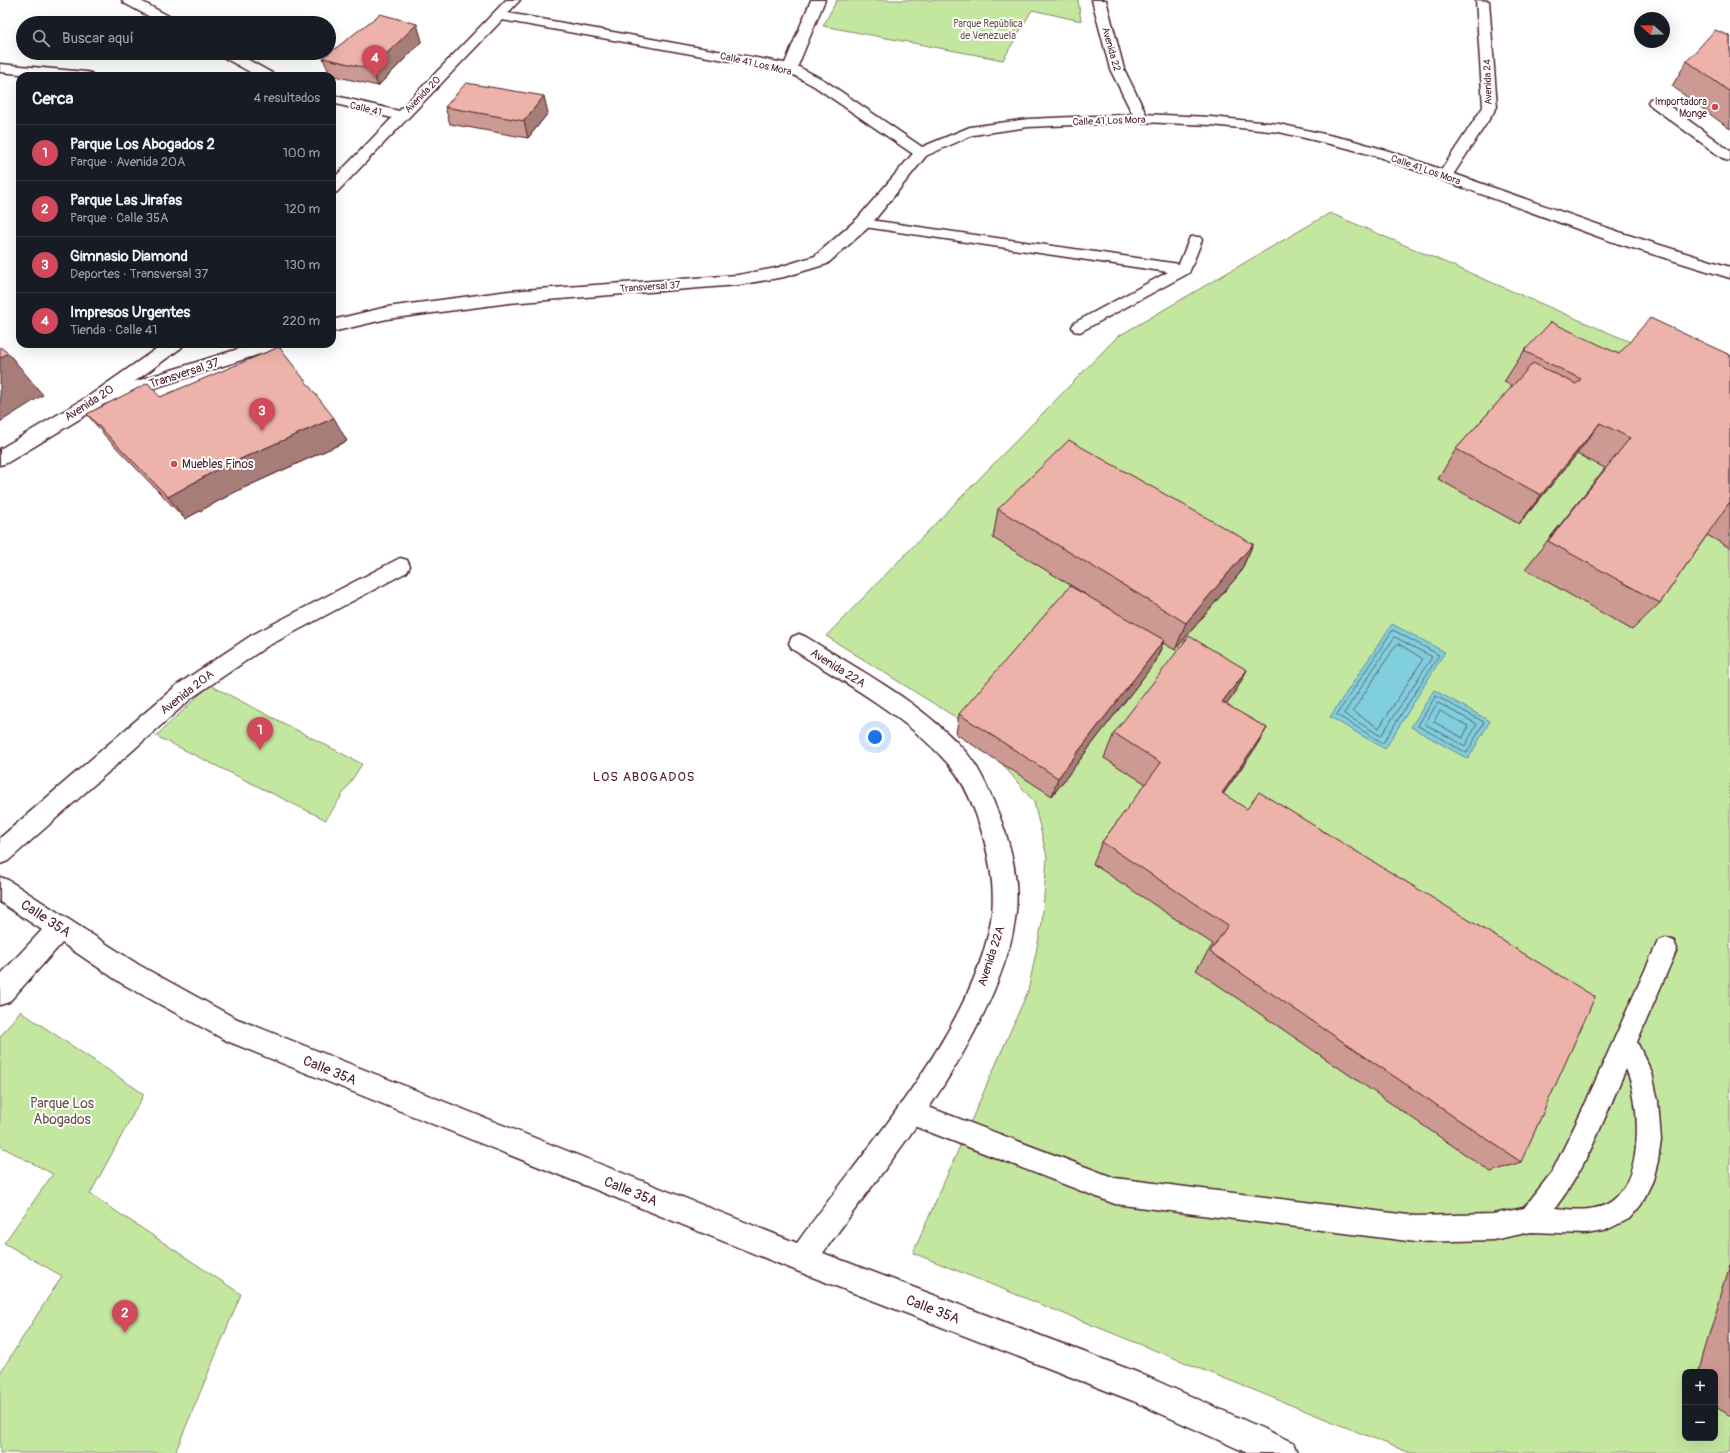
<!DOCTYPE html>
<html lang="es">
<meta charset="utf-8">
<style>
:root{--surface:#171b24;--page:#242831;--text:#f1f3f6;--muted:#9ea1a6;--line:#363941;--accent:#d1495b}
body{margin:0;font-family:Pangolin,sans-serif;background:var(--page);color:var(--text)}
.controls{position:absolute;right:12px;bottom:12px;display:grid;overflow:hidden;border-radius:8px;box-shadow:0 4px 16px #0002}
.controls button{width:36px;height:36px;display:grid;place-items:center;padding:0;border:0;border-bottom:1px solid var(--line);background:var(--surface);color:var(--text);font:20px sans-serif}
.compass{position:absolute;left:1634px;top:12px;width:36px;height:36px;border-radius:50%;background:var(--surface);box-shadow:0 4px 16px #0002;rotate:290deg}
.you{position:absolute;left:875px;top:737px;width:14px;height:14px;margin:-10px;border:3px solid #fff;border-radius:50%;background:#1a73e8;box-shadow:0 0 0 6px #1a73e833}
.badge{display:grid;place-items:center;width:26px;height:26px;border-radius:50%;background:var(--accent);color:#fff;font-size:13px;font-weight:700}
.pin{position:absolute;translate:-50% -33px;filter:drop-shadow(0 1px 2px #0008)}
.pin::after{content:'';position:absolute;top:21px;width:14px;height:12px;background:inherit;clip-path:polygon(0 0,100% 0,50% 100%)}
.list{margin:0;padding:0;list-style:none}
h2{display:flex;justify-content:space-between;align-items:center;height:52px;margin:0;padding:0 16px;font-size:17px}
h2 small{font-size:13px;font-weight:400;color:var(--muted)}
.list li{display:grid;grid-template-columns:26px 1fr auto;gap:12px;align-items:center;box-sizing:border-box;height:56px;padding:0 16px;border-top:1px solid var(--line)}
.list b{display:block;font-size:15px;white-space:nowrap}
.list p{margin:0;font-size:13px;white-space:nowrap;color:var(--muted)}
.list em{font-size:13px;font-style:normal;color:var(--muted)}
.icon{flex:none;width:22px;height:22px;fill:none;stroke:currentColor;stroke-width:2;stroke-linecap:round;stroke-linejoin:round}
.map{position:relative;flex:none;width:1730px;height:1453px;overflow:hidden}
.search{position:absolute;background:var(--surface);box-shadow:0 4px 16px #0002;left:16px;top:16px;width:320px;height:44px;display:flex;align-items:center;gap:10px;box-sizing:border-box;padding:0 14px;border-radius:22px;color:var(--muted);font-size:15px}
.panel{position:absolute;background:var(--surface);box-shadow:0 4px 16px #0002;left:16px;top:72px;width:320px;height:276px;border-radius:12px}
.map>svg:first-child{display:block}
.green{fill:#c4e7a0;stroke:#878366;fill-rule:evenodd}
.water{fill:#80cfde;stroke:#6a8996}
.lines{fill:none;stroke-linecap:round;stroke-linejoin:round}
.shore{stroke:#606573;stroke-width:1}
.lane-casing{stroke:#4a1f2b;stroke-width:3}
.street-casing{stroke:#4a1f2b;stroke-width:3}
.secondary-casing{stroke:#4a1f2b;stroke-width:3}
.lane{fill:#fff;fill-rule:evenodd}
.street{fill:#fff;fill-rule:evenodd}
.secondary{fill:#fff;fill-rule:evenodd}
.wall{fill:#cc9a92;stroke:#4a1f2b}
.shaded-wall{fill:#a67d77;stroke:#4a1f2b}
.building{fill:#edb3aa;stroke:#4a1f2b}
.poi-dot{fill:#d1495b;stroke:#fff;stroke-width:1.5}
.labels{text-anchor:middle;stroke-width:4;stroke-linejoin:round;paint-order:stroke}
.far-park-label{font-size:10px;fill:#685148;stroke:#fff}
.far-street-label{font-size:10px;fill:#4a1f2b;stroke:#fff}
.far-poi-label{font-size:10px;fill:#4a1f2b;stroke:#fff;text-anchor:end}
.street-label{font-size:12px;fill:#4a1f2b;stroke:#fff}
.poi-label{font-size:12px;fill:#4a1f2b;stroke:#fff;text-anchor:start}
.neighbourhood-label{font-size:13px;letter-spacing:1px;fill:#4a1f2b;stroke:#fff}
.near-street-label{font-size:14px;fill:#4a1f2b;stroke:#fff}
.near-park-label{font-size:14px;fill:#685148;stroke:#fff}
</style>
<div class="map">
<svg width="1730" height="1453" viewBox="0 0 1730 1453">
<rect width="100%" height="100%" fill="#fff"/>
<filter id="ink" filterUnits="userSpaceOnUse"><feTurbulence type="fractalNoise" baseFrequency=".025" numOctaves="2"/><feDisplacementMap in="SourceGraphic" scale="8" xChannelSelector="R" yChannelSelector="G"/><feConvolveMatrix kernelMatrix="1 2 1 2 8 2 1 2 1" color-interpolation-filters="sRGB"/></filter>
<g filter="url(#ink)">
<g class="green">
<path d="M 837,0 L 1078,0 L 1081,21 L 1032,10 L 1003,60 L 823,26 Z"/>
<path d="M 1330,213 L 1684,365 L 1730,379 L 1730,1453 L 1410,1453 L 913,1253 L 1028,991 L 1042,923 L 1047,857 L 1034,802 L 1004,766 L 963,722 L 826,636 L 1117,337 ZM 1685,1372 L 1715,1372 L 1715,1438 L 1685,1438 Z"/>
<path d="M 210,685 L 362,764 L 326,820 L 156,736 Z"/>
<path d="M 20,1011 L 144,1094 L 90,1194 L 241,1294 L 175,1453 L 0,1453 L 0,1373 L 62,1276 L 4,1243 L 53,1174 L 0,1146 L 0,1037 Z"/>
</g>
<g class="water">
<path d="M 1392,624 L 1445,652 L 1385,749 L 1330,717 Z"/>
<path d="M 1434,690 L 1490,721 L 1468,759 L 1411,727 Z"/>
</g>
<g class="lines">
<g class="shore">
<path d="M 1393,630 L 1439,655 L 1383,743 L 1337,715 Z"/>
<path d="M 1395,637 L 1432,657 L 1381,736 L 1344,714 Z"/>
<path d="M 1399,644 L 1423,659 L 1379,728 L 1353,711 L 1396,645 Z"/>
<path d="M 1436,696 L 1484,722 L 1467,753 L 1418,726 Z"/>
<path d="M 1438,703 L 1477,724 L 1465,746 L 1425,724 Z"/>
<path d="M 1440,711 L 1468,726 L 1463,738 L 1434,722 Z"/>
</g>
<defs>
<g id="lane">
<path d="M 1655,98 L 1660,99 L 1730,151 L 1730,161 L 1725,160 L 1650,105 L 1648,102 L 1650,99 Z"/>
<path d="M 863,219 L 1179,264 L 1190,237 L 1200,237 L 1202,240 L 1189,273 L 1080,332 L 1074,331 L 1072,327 L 1074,323 L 1168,272 L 858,226 L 856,223 L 858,220 Z"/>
<path d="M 1666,938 L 1674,941 L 1677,949 L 1637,1042 L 1652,1073 L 1658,1101 L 1661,1140 L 1658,1161 L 1653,1180 L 1641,1205 L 1629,1219 L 1604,1231 L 1586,1234 L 1531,1232 L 1493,1240 L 1416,1242 L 1115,1204 L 901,1121 L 898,1112 L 901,1103 L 910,1100 L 1115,1178 L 1416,1216 L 1493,1214 L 1524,1208 L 1552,1172 L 1582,1111 L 1658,941 ZM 1626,1069 C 1641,1102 1644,1176 1612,1201 C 1597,1212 1573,1210 1555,1208 C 1587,1168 1605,1116 1626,1069 Z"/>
</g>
<g id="street">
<path d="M 811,0 L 825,0 L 797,68 L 795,71 L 785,71 L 783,68 Z"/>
<path d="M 1092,0 L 1106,0 L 1124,69 L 1148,118 L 1146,121 L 1136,121 L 1110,69 Z"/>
<path d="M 1476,0 L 1489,1 L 1497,107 L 1451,178 L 1441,178 L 1438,175 L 1483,107 Z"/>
<path d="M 0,64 L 86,72 L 91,73 L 93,76 L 40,76 L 0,72 Z"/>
<path d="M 921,148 L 926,150 L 929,153 L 926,156 L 869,227 L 827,264 L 784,277 L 738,285 L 509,303 L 387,319 L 332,332 L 332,320 L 387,307 L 509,291 L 738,275 L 776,268 L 815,256 L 857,219 L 916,150 Z"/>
<path d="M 254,344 L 282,344 L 279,348 L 95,407 L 89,406 L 86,401 L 89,396 Z"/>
<path d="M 400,558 L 407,560 L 410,566 L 407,572 L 266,647 L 193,697 L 8,861 L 0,864 L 0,838 L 177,685 L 252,635 Z"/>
<path d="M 799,634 L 806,637 C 861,671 921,702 965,751 C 981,769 990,793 999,815 C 1011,845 1019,879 1016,912 C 1013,944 1001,975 988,1004 C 947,1095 881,1172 823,1253 L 1139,1373 L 1293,1442 L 1297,1453 L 1247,1453 L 1133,1401 L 802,1273 L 227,1041 L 121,983 L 62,943 L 9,1002 L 0,1005 L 0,975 L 42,930 L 0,902 L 0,877 L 8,880 L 139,965 L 235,1018 L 797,1243 C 862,1152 978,1025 992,913 C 995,885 989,856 981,829 C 974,807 965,783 950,766 C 907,716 846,684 792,649 L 789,643 L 792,637 Z"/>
</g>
<g id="secondary">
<path d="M 122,0 L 139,0 L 176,20 L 178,23 L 161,23 L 124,3 Z"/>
<path d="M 506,0 L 520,0 L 508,13 L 795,65 L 824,80 L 922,147 L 970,127 L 1028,119 L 1141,114 L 1211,117 L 1279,124 L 1351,140 L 1389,151 L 1625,234 L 1730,267 L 1730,278 L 1613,242 L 1379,157 L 1347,148 L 1279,132 L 1211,125 L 1141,122 L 1028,127 L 973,135 L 921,158 L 916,156 L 814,86 L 786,71 L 502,20 L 337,192 L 332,194 L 332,180 L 392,118 L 332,103 L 332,95 L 399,111 Z"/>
<path d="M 219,53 L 236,53 L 272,73 L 274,76 L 257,76 L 221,56 Z"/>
<path d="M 163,344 L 184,344 L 181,348 L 101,406 L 7,463 L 0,465 L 0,449 L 89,396 Z"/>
</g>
</defs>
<use href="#lane" class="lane-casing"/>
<use href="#street" class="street-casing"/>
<use href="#secondary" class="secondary-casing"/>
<use href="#lane" class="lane"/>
<use href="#street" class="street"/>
<use href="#secondary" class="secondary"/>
</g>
<g class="wall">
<path d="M 1730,36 L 1730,129 L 1672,86 L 1687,61 Z"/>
<path d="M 422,41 L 378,86 L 330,75 L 323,58 Z"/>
<path d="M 445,107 L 548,113 L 528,138 L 450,124 Z"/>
<path d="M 1524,351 L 1619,354 L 1730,355 L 1730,548 L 1707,535 L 1660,603 L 1632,630 L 1525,569 L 1605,468 L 1577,454 L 1519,524 L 1438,479 L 1456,449 L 1513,386 L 1504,382 Z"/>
<path d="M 160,397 L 347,441 L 239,490 L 185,519 L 106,437 L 87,414 Z"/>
<path d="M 998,509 L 1253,544 L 1240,573 L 1175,650 L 1163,643 L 1156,661 L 1052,796 L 956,734 L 959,714 L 1085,594 L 993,538 Z"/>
<path d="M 1247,670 L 1233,696 L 1226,705 L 1267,728 L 1252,753 L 1223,794 L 1521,1162 L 1491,1172 L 1196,970 L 1213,944 L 1093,864 L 1102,842 L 1146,784 L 1104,758 L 1114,733 Z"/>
<path d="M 1730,1266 L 1730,1418 L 1715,1407 L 1715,1372 L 1698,1372 Z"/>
</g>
<g class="shaded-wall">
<path d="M 417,24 L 422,41 L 378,86 L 371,69 Z"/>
<path d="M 544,96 L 548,113 L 528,138 L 524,121 Z"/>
<path d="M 8,353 L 43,395 L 0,422 L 0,358 Z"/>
<path d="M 334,418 L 347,441 L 239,490 L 185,519 L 168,497 L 222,467 Z"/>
<path d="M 1600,423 L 1577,454 L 1519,524 L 1541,495 Z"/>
<path d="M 1253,544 L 1240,573 L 1175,650 L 1186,623 Z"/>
<path d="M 1164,640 L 1156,661 L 1052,796 L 1058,778 Z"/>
<path d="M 1247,670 L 1233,696 L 1209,728 L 1222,702 Z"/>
<path d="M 1267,728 L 1252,753 L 1208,816 L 1222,793 Z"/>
</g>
<g class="building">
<path d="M 380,14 L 417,24 L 371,69 L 323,58 Z"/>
<path d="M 1715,30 L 1730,36 L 1730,92 L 1687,61 Z"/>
<path d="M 466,83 L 544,96 L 524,121 L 445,107 Z"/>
<path d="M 1650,318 L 1730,355 L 1730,504 L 1729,503 L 1660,603 L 1548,541 L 1630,438 L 1600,423 L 1541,495 L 1456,449 L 1533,363 L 1576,384 L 1581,379 L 1524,351 L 1551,322 L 1619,354 Z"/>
<path d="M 0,347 L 8,353 L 0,358 Z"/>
<path d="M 279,347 L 334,418 L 222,467 L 168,497 L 87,414 L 148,383 L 160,397 Z"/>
<path d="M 1069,440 L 1253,544 L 1186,623 L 998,509 Z"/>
<path d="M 1070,586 L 1164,640 L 1058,778 L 959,714 Z"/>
<path d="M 1189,636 L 1247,670 L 1222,702 L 1267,728 L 1222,793 L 1247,809 L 1259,792 L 1595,997 L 1521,1162 L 1210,952 L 1228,925 L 1102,842 L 1161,763 L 1114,733 Z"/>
</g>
</g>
<g class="poi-dot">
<circle cx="1715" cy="107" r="4"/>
<circle cx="174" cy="464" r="4"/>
</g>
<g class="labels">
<g class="far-park-label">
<text x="988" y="27">Parque República<tspan x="988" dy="12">de Venezuela</tspan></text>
</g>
<g class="far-street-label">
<text transform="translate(1112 49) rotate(74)" y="4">Avenida 22</text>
<text transform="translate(756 63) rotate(13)" y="4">Calle 41 Los Mora</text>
<text transform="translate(1487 82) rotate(-92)" y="4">Avenida 24</text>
<text transform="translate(422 94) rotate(-46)" y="4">Avenida 20</text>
<text transform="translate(366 108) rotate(14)" y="4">Calle 41</text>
<text transform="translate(1109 120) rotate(-2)" y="4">Calle 41 Los Mora</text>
<text transform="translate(1426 169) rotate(19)" y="4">Calle 41 Los Mora</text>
<text transform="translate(650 286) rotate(-4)" y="4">Transversal 37</text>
</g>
<g class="far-poi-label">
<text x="1707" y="105">Importadora<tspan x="1707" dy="12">Monge</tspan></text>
</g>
<g class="street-label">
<text transform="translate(184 373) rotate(-18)" y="4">Transversal 37</text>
<text transform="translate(89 403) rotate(-33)" y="4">Avenida 20</text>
<text transform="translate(838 668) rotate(32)" y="4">Avenida 22A</text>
<text transform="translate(187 692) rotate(-38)" y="4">Avenida 20A</text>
<text transform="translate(991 956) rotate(-72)" y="4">Avenida 22A</text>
</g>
<g class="poi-label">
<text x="182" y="468">Muebles Finos</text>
</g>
<g class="neighbourhood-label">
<text x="644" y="781">LOS ABOGADOS</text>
</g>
<g class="near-street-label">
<text transform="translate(46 918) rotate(33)" y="5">Calle 35A</text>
<text transform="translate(330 1070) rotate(22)" y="5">Calle 35A</text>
<text transform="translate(631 1191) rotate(22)" y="5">Calle 35A</text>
<text transform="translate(933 1309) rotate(21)" y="5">Calle 35A</text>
</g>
<g class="near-park-label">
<text x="62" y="1108">Parque Los<tspan x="62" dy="16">Abogados</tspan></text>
</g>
</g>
</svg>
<div class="controls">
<button>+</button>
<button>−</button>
</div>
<svg class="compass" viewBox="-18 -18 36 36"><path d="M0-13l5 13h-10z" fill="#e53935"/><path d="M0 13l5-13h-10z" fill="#9ea1a6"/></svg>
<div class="you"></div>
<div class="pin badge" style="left:260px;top:750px">1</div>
<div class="pin badge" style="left:125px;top:1333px">2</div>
<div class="pin badge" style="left:262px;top:431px">3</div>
<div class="pin badge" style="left:375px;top:78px">4</div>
<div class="search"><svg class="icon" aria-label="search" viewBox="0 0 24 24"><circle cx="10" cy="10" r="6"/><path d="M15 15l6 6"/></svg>Buscar aquí</div>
<section class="panel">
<h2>Cerca<small>4 resultados</small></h2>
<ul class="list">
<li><span class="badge">1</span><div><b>Parque Los Abogados 2</b><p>Parque · Avenida 20A</p></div><em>100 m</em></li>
<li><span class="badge">2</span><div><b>Parque Las Jirafas</b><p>Parque · Calle 35A</p></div><em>120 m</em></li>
<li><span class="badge">3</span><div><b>Gimnasio Diamond</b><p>Deportes · Transversal 37</p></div><em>130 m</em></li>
<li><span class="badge">4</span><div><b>Impresos Urgentes</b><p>Tienda · Calle 41</p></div><em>220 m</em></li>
</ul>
</section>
</div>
